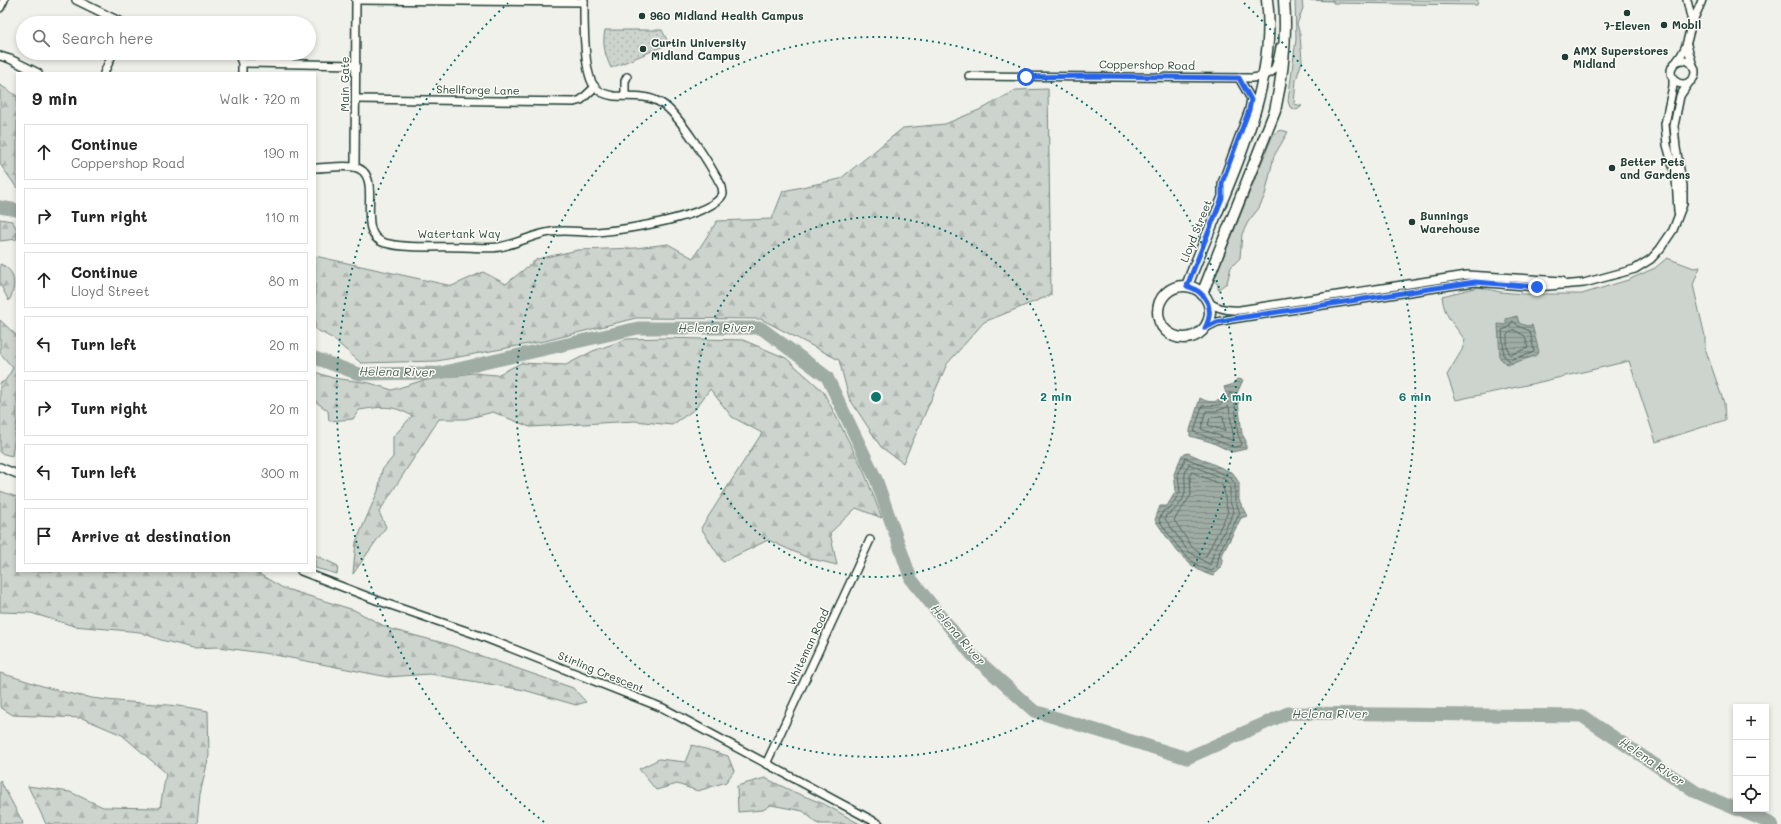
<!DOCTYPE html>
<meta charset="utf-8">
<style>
:root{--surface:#fff;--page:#f6f6f6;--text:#222;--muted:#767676;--line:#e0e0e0}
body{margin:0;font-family:Mali,sans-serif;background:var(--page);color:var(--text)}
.controls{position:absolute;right:12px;bottom:12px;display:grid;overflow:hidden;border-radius:0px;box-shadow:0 2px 6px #0003}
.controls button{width:36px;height:36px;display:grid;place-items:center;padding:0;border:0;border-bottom:1px solid var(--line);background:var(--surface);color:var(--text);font:20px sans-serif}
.stop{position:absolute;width:12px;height:12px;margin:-9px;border:3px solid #2563eb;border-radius:50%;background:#fff}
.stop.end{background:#2563eb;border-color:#fff;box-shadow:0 1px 4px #0008}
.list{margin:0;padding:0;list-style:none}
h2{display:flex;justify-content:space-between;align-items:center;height:52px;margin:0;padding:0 16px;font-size:17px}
h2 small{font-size:13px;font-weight:400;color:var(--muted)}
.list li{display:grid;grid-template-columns:26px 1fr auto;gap:12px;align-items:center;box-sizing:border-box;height:56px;margin:0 8px 8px;padding:0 8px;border:1px solid var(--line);border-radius:0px}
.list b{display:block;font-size:15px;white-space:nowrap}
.list p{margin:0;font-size:13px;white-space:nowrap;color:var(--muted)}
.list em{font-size:13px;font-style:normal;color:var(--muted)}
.icon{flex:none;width:22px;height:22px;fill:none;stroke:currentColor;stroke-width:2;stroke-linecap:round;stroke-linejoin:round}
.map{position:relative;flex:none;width:1781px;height:824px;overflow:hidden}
.search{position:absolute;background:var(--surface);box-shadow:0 2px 6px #0003;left:16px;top:16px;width:300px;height:44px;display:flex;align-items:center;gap:10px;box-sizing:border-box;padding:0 14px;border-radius:22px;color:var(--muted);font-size:15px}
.panel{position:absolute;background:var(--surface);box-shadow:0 2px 6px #0003;left:16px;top:72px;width:300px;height:500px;border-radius:0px}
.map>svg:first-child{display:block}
.green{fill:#cdd3cd;stroke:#768880}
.forest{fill:url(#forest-firs);stroke:#768880}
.garden{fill:url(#garden-dots);stroke:#768880}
.water{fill:url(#water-rules);stroke:#6c8077}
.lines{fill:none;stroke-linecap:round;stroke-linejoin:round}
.shore{stroke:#526961;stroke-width:1}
.river{stroke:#9faca4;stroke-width:13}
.minor-casing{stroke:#1f3d34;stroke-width:10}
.secondary-casing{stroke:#1f3d34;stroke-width:13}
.minor{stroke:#fdfcf7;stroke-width:7}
.secondary{stroke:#fdfcf7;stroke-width:10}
.route{stroke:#2563eb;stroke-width:5}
.ring{fill:none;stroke:#0f766e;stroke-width:2;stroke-dasharray:2 4}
.poi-dot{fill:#1f3d34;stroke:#fdfcf7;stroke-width:1.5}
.labels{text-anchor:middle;stroke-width:3;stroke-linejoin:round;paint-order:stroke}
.poi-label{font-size:11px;font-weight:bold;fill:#1f3d34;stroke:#fdfcf7;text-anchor:start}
.street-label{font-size:11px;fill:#1f3d34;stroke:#fdfcf7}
.water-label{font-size:12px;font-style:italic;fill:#455e56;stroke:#fdfcf7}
.centre{fill:#0f766e;stroke:#fdfcf7;stroke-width:2}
.ring-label{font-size:12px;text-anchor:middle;font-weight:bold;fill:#0f766e;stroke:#fdfcf7;stroke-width:3;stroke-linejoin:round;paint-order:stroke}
</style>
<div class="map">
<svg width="1781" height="824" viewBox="0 0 1781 824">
<defs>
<pattern id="forest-firs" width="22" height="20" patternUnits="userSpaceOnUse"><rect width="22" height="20" fill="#cdd3cd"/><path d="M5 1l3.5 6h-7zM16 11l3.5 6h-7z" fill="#b0b6b1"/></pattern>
<pattern id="garden-dots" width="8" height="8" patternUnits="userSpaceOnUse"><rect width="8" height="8" fill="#cdd3cd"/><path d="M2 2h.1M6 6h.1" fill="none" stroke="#b0b6b1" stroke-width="1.8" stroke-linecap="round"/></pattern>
<pattern id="water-rules" width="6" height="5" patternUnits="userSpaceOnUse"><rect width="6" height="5" fill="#9faca4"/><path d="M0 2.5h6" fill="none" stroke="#818d86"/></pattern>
</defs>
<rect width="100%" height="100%" fill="#f0f1eb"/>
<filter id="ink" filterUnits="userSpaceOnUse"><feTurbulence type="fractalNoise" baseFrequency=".025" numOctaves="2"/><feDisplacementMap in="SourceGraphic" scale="8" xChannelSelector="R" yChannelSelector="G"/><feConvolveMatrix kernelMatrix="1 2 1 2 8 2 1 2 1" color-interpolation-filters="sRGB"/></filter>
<g filter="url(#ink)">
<g class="green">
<path d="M 1295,0 L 1302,0 L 1303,8 L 1297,24 L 1300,35 L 1302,61 L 1296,80 L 1294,104 L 1302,106 L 1297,110 L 1290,107 L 1288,101 L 1296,39 Z"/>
<path d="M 1306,0 L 1478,0 L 1477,5 L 1333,3 L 1333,1 Z"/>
<path d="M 1281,130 L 1288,132 L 1274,156 L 1265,195 L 1259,208 L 1248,222 L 1242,234 L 1240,258 L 1231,267 L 1227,283 L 1218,289 L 1218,285 L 1214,280 L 1272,137 L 1275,133 Z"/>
<path d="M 1667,258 L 1694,268 L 1700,267 L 1693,285 L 1705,336 L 1705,348 L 1724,403 L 1725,420 L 1656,442 L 1629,361 L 1536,383 L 1456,400 L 1447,375 L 1462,350 L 1465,340 C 1454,324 1444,317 1442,296 L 1479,287 L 1500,292 L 1524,294 L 1582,294 L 1628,280 L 1655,268 Z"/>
</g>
<g class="forest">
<path d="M 0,85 L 17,96 L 17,188 L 0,164 Z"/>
<path d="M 1048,89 L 1051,295 L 984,322 L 947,364 L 903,463 L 881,447 L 849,398 L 839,360 L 761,319 L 636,318 L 545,341 L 437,361 L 361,363 L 332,338 L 315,329 L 315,256 L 452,286 L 483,272 L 506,284 L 537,259 L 578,250 L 636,248 L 668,244 L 693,258 L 717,221 L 772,219 L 783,191 L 840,179 L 903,128 L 945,124 L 984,108 L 1016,90 Z"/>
<path d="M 0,219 L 12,221 L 17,229 L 17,239 L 0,241 Z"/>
<path d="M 0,264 C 17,270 16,288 9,301 L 0,284 Z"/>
<path d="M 0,320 L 17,336 L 17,421 L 12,456 L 0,453 L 0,383 L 5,381 L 13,368 L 0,353 Z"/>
<path d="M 662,338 L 743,340 L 786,358 L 823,391 L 863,469 L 882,518 L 856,508 L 830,533 L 837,565 L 808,558 L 768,540 L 723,562 L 701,528 L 762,433 L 732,417 L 710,389 L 695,409 L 672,425 L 635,421 L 530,427 L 493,412 L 466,419 L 439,419 L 379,512 L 386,527 L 353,574 L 356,542 L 378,491 L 382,470 L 393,457 L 393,437 L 412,416 C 392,404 381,407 359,410 L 353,419 L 329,421 L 328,411 L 315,401 L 315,372 L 333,378 L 370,383 L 392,390 L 421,381 L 472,373 L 497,375 L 521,363 L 566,365 L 593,351 L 627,339 Z"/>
<path d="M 0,491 L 17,497 L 17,571 L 249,571 L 259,574 L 283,588 L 354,610 L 390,629 L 447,644 L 573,688 L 586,702 L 576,705 L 524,690 L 430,674 L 388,677 L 270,654 L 218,647 L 193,648 L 161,640 L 140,632 L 74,626 L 31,613 L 0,612 Z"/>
<path d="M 315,555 L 338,566 L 337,574 L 315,568 Z"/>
<path d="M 0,673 C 26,680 51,690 77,695 C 120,705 165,701 208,711 L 209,756 L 200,794 L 197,824 L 46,824 L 28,786 L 70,792 L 103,807 L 160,808 L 166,773 L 122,735 L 82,718 L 13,715 L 0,707 Z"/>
<path d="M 692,745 L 728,756 L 734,771 L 726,782 L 698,791 L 677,784 L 656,790 L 639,769 L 659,759 L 685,762 Z"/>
<path d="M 765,778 L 794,792 L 824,804 L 860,824 L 818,824 L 803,811 L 771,805 L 763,810 L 738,812 L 737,786 Z"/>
<path d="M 0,780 L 22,821 L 23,824 L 0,824 Z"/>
</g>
<path class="garden" d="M 605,30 L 662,30 L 669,44 L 611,68 C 605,55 602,44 605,30 Z"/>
<g class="water">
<path d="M 1517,316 L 1519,323 L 1527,326 L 1532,325 L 1539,352 L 1535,356 L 1507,365 L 1500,358 L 1498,324 L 1506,325 L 1506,319 Z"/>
<path d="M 1237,379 L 1243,380 L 1237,393 L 1242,434 L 1246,441 L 1246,449 L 1232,452 L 1211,442 L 1190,436 L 1190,430 L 1200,398 C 1210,404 1220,403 1226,393 L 1224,387 L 1231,385 Z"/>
<path d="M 1188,453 L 1233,473 L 1239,483 L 1239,500 L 1247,516 L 1241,518 L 1223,553 L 1221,568 L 1213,576 C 1185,568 1171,543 1155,520 L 1160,506 L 1167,506 L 1176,491 L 1174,474 L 1182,455 Z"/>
</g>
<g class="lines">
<g class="shore">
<path d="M 1513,321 L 1518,326 L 1530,331 L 1534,351 L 1532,353 L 1509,360 L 1504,356 L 1502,330 L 1508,328 Z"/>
<path d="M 1514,330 L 1525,336 L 1528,348 L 1510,355 L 1507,346 L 1507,335 Z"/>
<path d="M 1230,393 L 1234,395 L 1238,435 L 1242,444 L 1241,446 L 1233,447 L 1194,432 L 1202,406 C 1217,405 1222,408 1230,393 Z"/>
<path d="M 1229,407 L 1234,441 L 1201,429 L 1206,411 L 1216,411 Z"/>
<path d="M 1223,416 L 1225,431 L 1208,425 L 1210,418 Z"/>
<path d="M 1186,458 L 1230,477 L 1235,484 L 1235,501 L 1240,513 L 1220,551 L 1217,566 L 1212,571 C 1188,566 1172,539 1159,520 L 1163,511 L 1170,508 L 1180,492 L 1178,475 Z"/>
<path d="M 1189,464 L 1226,480 L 1230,486 L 1230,502 L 1234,512 L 1215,549 L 1210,565 L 1188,551 L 1165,519 L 1166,515 C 1174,513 1185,500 1185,491 C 1186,480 1182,474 1189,464 Z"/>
<path d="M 1192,472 L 1222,485 C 1225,489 1225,505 1228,512 L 1206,556 L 1192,547 L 1174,520 L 1191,495 L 1190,476 Z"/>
</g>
<g class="river">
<path d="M 0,207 L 17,210"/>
<path d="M 315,358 L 359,374 L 440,373 L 638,328 L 761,328 L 827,377 L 876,479 L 911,579 L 972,655 L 1034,711 L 1187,758 L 1288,713 L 1582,716 L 1696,792 L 1736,809"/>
<path d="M 1737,809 L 1772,824"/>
</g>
<defs>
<g id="minor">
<path d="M 76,0 L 123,23"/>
<path d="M 356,0 L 584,2"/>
<path d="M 1687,0 L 1692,22"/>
<path d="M 0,8 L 4,0"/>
<path d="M 1687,45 L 1693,66"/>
<path d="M 238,53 L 242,63 L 242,73"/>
<path d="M 0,56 L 10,59 L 38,73"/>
<circle cx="1683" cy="72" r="12"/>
<path d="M 1677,61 C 1688,47 1687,39 1692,23 C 1695,15 1699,9 1702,0"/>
<path d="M 242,63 L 356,65"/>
<path d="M 104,73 L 113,53"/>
<path d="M 969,76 L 1252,78 C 1276,75 1276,70 1280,47"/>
<path d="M 1673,78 L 1673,86 L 1665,124 L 1667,145 L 1676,177 L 1678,212"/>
<path d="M 625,96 L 625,81 L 627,77"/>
<path d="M 356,99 L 574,102 L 581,100 L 595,87"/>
<path d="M 355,167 L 356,0"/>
<path d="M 315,168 C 327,168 342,165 354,167 C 387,173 352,234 385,243 C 405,249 441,246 463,247 C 474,247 488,249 499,247 C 517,244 534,234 551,232 C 566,229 582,233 597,232 C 623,230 712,217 723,194 L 722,187 C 712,168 678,112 661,103 C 646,94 631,97 614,96 C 607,95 599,92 595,87 C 583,75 584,18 584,0"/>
<path d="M 1222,196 L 1222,183 L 1249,110 L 1251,99 L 1239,78"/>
<path d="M 1208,302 C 1218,309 1228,311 1240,310 L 1467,275 L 1562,281"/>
<path d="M 1205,328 L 1217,322 L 1232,319 L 1475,282 L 1537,287 L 1584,283 L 1635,269 L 1651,259 L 1660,249 L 1673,230 L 1683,204 L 1683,186 L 1676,148 L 1674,126 L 1680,96 L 1690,81"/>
<path d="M 0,467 L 17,474"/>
<path d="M 301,571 L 379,601 L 478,635 L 663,708 L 879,824"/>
<path d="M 766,764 L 870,540"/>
</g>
<g id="secondary">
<circle cx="1184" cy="312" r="26"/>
<path d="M 1187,286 C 1219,199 1279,95 1267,0"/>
<path d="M 1202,294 L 1275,111 C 1283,75 1287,37 1284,0"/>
</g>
</defs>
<use href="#minor" class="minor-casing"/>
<use href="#secondary" class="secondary-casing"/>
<use href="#minor" class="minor"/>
<use href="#secondary" class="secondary"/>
</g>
</g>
<g class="lines" filter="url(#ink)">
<path class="route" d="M 1026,77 L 1094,76 L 1239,78 L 1251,100 L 1249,110 L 1222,183 L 1222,198 L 1187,286 C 1207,292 1215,309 1205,328 L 1217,322 L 1232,319 L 1475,282 L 1537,287"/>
</g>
<g class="ring">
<circle cx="876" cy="397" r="180"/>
<circle cx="876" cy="397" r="360"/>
<path d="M544 822A539 539 0 0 1 508 3M1244 3A539 539 0 0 1 1208 822"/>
</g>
<g class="poi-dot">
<circle cx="1627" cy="13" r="4"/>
<circle cx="642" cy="16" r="4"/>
<circle cx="1664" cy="25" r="4"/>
<circle cx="643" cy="49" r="4"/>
<circle cx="1565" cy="57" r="4"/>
<circle cx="1612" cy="168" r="4"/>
<circle cx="1412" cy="222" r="4"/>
</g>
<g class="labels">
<g class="poi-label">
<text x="650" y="20">960 Midland Health Campus</text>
<text x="1672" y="29">Mobil</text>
<text x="1627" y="30" text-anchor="middle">7-Eleven</text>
<text x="651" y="47">Curtin University<tspan x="651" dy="13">Midland Campus</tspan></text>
<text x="1573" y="55">AMX Superstores<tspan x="1573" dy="13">Midland</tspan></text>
<text x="1620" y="166">Better Pets<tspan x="1620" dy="13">and Gardens</tspan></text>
<text x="1420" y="220">Bunnings<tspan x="1420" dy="13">Warehouse</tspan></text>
</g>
<g class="street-label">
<text transform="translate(1147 65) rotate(1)" y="4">Coppershop Road</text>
<text transform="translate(345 84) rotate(-90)" y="4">Main Gate</text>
<text transform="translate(478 90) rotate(1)" y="4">Shellforge Lane</text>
<text transform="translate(1196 231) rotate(-68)" y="4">Lloyd Street</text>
<text x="459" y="238">Watertank Way</text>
<text transform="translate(808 647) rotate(-65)" y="4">Whiteman Road</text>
<text transform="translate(601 672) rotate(22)" y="4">Stirling Crescent</text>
</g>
<g class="water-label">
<text x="716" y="332">Helena River</text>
<text transform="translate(397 372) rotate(1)" y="4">Helena River</text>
<text transform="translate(958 635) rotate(49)" y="4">Helena River</text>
<text x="1330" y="718">Helena River</text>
<text transform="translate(1652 762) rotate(34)" y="4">Helena River</text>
</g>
</g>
<circle cx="876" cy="397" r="6" class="centre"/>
<g class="ring-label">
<text x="1056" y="401">2 min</text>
<text x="1236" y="401">4 min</text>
<text x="1415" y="401">6 min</text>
</g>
</svg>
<div class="controls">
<button>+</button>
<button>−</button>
<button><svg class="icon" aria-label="locate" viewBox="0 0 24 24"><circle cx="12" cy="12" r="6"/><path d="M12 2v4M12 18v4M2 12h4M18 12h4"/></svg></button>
</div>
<div class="stop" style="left:1026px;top:77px"></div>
<div class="stop end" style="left:1537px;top:287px"></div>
<div class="search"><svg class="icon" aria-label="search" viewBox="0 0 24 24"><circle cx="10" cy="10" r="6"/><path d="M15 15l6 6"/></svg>Search here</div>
<section class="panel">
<h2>9 min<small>Walk · 720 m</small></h2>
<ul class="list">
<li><svg class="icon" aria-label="ahead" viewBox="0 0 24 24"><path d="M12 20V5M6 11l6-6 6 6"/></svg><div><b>Continue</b><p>Coppershop Road</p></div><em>190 m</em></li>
<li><svg class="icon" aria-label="right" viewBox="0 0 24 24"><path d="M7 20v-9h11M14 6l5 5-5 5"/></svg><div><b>Turn right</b></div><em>110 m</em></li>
<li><svg class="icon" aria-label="ahead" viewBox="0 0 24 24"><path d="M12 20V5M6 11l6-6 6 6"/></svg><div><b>Continue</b><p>Lloyd Street</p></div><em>80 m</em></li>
<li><svg class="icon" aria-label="left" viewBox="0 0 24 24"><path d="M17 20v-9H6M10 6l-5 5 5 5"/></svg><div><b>Turn left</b></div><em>20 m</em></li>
<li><svg class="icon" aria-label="right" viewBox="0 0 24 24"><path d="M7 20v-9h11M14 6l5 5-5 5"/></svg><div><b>Turn right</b></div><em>20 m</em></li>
<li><svg class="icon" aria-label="left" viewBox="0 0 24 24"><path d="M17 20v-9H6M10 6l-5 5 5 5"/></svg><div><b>Turn left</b></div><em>300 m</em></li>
<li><svg class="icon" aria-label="arrive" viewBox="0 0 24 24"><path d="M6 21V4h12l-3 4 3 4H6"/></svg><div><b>Arrive at destination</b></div></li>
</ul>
</section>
</div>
